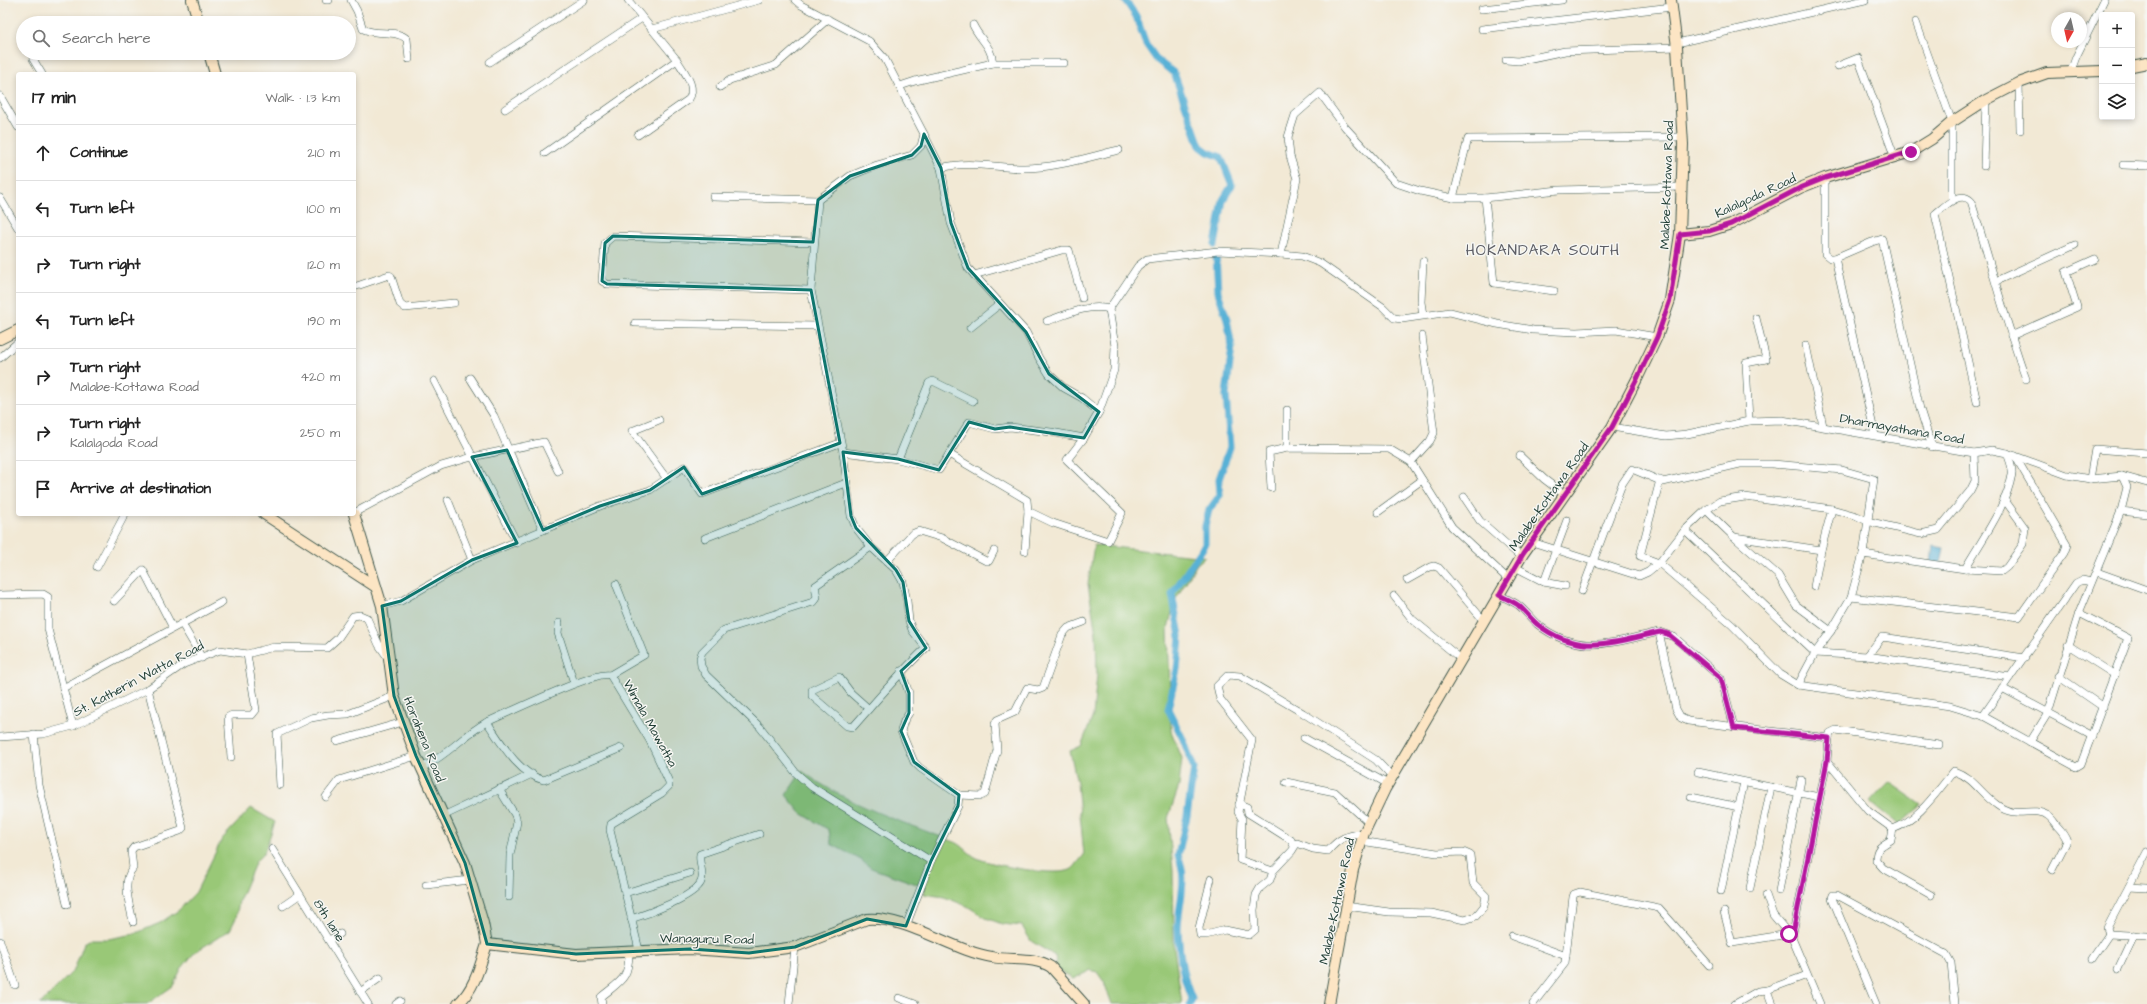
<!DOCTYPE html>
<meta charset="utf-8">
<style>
:root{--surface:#fff;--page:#f6f6f6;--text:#222;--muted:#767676;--line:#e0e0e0}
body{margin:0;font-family:"Architects Daughter",sans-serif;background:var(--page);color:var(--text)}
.controls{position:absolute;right:12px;top:12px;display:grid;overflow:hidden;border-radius:4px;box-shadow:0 2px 6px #0003}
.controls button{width:36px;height:36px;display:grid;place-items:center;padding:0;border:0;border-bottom:1px solid var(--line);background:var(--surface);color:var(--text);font:20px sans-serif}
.compass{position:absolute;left:2051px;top:12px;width:36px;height:36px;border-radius:50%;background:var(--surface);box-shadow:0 2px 6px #0003;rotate:188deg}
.stop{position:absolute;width:12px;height:12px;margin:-9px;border:3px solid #b5179e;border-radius:50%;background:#fff}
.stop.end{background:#b5179e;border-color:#fff;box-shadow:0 1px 4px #0008}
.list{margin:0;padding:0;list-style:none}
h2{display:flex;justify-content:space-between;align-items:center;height:52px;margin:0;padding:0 16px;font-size:17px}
h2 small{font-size:13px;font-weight:400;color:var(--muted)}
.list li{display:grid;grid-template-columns:26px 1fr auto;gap:12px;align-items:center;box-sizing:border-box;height:56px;padding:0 16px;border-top:1px solid var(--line)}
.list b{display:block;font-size:15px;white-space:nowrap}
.list p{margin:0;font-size:13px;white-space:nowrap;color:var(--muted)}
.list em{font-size:13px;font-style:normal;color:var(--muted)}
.icon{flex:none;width:22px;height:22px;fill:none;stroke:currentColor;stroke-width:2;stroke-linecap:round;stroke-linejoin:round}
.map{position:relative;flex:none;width:2147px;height:1004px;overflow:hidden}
.search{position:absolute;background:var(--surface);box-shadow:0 2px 6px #0003;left:16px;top:16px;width:340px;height:44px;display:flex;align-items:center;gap:10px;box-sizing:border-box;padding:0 14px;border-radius:22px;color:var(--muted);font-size:15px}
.panel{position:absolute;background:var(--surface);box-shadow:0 2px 6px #0003;left:16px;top:72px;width:340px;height:444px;border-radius:4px}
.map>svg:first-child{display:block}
.green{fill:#99c877;stroke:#5c8256}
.water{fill:#59b1d6;stroke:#3c7785}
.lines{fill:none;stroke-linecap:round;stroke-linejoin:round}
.canal{stroke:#59b1d6;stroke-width:7}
.street-casing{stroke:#3f574c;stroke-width:8}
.secondary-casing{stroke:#3f574c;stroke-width:12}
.street{stroke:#fff;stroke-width:7}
.secondary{stroke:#fce5c4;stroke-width:10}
.route{stroke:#b5179e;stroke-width:5}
.marked{fill:#0f766e;fill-opacity:0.2;stroke:#0f766e;stroke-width:3;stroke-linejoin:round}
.labels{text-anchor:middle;stroke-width:3;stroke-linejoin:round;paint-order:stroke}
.street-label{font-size:13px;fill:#1f3d34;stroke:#f6f6f2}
.quarter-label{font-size:15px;letter-spacing:1px;fill:#5e5f66;stroke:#f6f6f2}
</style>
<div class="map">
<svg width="2147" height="1004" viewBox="0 0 2147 1004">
<rect width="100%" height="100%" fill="#f6f6f2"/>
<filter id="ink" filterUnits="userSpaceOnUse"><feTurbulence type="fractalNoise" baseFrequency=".025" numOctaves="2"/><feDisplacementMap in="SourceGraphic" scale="8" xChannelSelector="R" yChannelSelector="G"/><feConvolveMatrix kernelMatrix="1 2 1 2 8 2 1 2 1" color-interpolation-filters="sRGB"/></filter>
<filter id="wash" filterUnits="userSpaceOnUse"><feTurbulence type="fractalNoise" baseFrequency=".012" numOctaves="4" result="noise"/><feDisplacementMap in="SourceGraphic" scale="16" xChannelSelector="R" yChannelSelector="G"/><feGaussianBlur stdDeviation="0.9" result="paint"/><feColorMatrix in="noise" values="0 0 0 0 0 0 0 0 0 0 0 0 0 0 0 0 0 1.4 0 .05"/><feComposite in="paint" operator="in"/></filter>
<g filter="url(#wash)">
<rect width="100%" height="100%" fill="#f2e9d5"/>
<g class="green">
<path d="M 1094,545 L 1205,557 L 1197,564 L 1175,600 L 1168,628 L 1171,731 L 1182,758 L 1179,786 L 1168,818 L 1173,870 L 1174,948 L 1182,1004 L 1112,1004 L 1104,982 L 1097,972 L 1091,970 L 1073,979 L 1057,969 L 1055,956 L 1031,941 L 1022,926 L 1002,924 L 986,918 L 967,906 L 944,897 L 924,894 L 925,887 L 871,868 L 861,860 L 831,844 L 829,830 L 801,813 L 786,795 L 802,771 C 848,805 900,821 952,841 C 963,844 967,853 977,858 C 991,865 1059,878 1072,869 C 1076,866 1080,859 1084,855 L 1077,783 L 1070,751 L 1081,746 L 1093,716 L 1097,674 L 1096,634 L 1088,584 Z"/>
<path d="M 1889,782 L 1922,805 L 1899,825 L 1870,802 Z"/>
<path d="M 251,808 L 275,822 L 264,853 L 256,861 L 239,901 L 236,918 L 230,930 L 195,952 L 181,969 L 173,986 L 147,1004 L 40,1004 L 74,970 L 84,943 L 91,939 L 108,939 L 134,934 L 160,923 L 179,910 L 196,892 L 222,839 Z"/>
</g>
<path class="water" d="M 1933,546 L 1944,548 L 1941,563 L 1931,562 Z"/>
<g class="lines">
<g class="canal">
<path d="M 1125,0 L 1136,16 L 1146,44 L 1157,60 L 1174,73 L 1200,146 L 1208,152 L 1221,157 L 1232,185 L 1223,200 L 1215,245"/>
<path d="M 1190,1004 L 1192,999 C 1183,979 1179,951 1178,929 C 1178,905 1189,878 1178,856 L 1187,816 L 1194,768 L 1183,739 L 1168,709 L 1177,669 L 1180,636 L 1172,594 L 1205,545 L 1205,526 L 1209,510 L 1220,495 L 1219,479 L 1230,447 L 1226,395 L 1232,347 L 1227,319 L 1218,292 L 1216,255"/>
</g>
</g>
</g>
<g filter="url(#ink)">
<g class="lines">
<defs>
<g id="street">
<path d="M 326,0 L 329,0"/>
<path d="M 351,0 L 357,11 L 363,29 C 376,36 396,29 407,39 L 409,59"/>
<path d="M 795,0 L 801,5 L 869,41 L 885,59 L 924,134 L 921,146 L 912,155 L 877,165 L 850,176 L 818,200 L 811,290 L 843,452 L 851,516 L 856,528 L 871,547 L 896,570 L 903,582 L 907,601 L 909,621 L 912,630 L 926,648 C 899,673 877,700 853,727 L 847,726 L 812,696 L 812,690 L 839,677 L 851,693 L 869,709"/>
<path d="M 1482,9 L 1562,0"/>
<path d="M 1916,22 L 1952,122 L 1952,200"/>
<path d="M 973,25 C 980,40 991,45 993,63"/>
<path d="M 652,29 L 759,0"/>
<path d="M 1482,29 L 1672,7"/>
<path d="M 1677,43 L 1865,0"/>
<path d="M 33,59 L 42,74"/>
<path d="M 1506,60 L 1518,61 L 1565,51 L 1677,47"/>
<path d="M 490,62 L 584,0"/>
<path d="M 1838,66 L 1858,58 L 1895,158"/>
<path d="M 2071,71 L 2076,57 L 2104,0"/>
<path d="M 2019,83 L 2020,130"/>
<path d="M 900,86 L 915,81 L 993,63 L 1064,63"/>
<path d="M 720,87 L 730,80 L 776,65 L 828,19"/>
<path d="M 0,96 L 18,127"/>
<path d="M 505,109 L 642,18"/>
<path d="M 638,135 L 689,99 C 697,86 684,72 677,60"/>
<path d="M 545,153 L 677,60 L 628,0"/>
<path d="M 2123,165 L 2147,166"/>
<path d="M 1984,166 L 1986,100"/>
<path d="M 941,168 C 968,160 997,168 1024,168 C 1056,168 1088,157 1119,150"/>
<path d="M 1825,178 L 1825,254 L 1830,258 L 1835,258 L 1872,242 L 1882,239 L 1920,409 L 1932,447"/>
<path d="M 713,197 L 818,200"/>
<path d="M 0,198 L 18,228"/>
<path d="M 1453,198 L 1485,198"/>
<path d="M 1281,254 L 1302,256 L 1320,263 L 1383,307 L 1394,318 L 1402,319 L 1450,312 L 1497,324 L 1533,330 L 1576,332 L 1616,330 L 1657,337"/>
<path d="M 1835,258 L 1875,435"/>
<path d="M 974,275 L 1062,250 L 1069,250 L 1082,298"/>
<path d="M 1996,281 L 2075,245"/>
<path d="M 354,287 L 389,275 L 391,276 L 400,304 L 405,308 L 454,303"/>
<path d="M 811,290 L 607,284 L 602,281 L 605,243 L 613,236 L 813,242"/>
<path d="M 1554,291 L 1494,283 L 1485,198 L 1559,190 L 1682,187"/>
<path d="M 1423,315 L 1421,302 L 1423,261"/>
<path d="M 1047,321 C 1066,315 1089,303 1109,309"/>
<path d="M 635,323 L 817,326"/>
<path d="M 970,328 L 1000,304"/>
<path d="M 2011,336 L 2077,307 L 2066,272 L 2095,259"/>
<path d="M 1806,345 L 1823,426"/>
<path d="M 0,358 L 18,342"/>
<path d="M 470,378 L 494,416 L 543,530"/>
<path d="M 434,381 L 517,543"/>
<path d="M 1977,402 L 1935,214 C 1945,206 1960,190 1971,201 C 1990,260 2005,321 2026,379"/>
<path d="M 1287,410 L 1287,448"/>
<path d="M 1099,412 L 1114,370 L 1115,346 L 1109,309 L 1138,266 L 1147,259 L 1218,251 L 1281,254 L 1297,179 L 1290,156 L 1288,137 L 1295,115 L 1320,93 L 1345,127 L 1396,183 L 1420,191 L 1453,198 L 1468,139 L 1683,137"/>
<path d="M 659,420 L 632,431 L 667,479"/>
<path d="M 1749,421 L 1746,363 L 1766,359 L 1756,318"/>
<path d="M 1612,427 L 1666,436 L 1687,434 L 1749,421 L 1782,420 L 1974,453 L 1992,450 L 2007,453 L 2067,475 L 2090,479 L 2122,476 L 2127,487 L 2121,511 L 2147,514"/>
<path d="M 843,452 L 898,459 L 939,470 L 949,454 L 1027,500 L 1028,511 L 1053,523 L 1108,541 L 1122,513 L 1067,460 L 1084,438 L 1099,412 L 1082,398 L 1064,388 L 1049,374 L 1039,358 L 1026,332 L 968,268 L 951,223 L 941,168 L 924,134"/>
<path d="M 949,454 L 969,422 L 995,429 L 1010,427 L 1051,432 L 1084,438"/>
<path d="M 1520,456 L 1544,479 L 1565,495"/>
<path d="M 898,459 L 929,383 L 933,381 L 973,401"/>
<path d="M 1411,462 L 1430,441 L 1434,433 L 1422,336"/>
<path d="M 2122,476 L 2147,483"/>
<path d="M 2090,479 L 2095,449 L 2147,453"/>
<path d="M 1660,480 L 1640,556 L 1659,563 L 1732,625 L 1780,674 L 1798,685 L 1950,706 L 1983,716 L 2076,767 L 2081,764 L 2128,638 L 2079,613"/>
<path d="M 1271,488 L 1269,452 L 1287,448 L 1389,449 L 1411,462 L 1452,527 L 1508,579"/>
<path d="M 1464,497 L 1480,521 L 1521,557"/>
<path d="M 448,500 L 472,560"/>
<path d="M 1706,510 L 1734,537 L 1778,575 L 1796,605 L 1831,631"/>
<path d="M 1378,512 L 1422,480"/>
<path d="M 354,513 L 441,466 L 472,457 L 544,442 L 558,471"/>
<path d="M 1685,530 L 1815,653 L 1798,685"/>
<path d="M 1734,537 L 1821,550"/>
<path d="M 705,538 L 846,483"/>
<path d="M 1532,542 L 1639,576 L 1648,572 L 1659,563 L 1685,530 L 1706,510 L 1720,501 L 1745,497 L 1832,509 L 1857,516 L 1867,521 L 1921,534 L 1938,530 L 1970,491 L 1975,481 L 1974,453"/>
<path d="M 871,547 L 815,586 L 817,597 L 813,602 L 724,630 L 702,652 L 700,658 L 701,666 L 706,675 L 760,727 L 796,773 L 812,787 L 931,861"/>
<path d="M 1025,551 L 1028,511"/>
<path d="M 887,561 L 912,534 L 919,531 L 942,538 L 986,561 L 989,561 L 994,551"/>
<path d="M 97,567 L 125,514"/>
<path d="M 1515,567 L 1544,582 L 1565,586"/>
<path d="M 1965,569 C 1982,539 2006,508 2012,474 C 2013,468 2009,459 2007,453"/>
<path d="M 2097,572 L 2147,590"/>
<path d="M 1407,580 L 1430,567 L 1434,566 L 1439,568 L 1484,621"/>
<path d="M 1544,582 L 1567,520"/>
<path d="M 1814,587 L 1821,550 L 1832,509"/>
<path d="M 1582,591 L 1622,484 L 1632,469 L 1663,482 L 1740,464 L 1772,464 L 1842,470 L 1874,479 L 1863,554"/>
<path d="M 0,595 L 43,594 L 48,597 L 48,629 L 73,726"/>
<path d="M 1499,595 C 1505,598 1512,601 1518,605 C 1525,610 1530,618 1537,624 C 1579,657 1613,642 1659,632 L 1676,709 L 1681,718 L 1688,721 L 1829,738 L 1827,761 L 1792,938"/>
<path d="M 1394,596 L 1412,619 L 1461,659"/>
<path d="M 1851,597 L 2019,617 L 2064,553 L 2067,545 L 2015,456"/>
<path d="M 114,601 L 143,570 L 173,628"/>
<path d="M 382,606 L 401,601 L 472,560 L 600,506 L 650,490 L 684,467 L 702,494 L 840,443"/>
<path d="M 559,623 L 558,633 L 574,683"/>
<path d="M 182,624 L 202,658"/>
<path d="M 1659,632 L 1674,637 L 1721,678 L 1734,727"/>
<path d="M 2068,645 L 2115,675"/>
<path d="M 1815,653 L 1831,631 L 1851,597 L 1863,554 L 1965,569 L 2002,571 L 2007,567 L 2023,544 L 2025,528 L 2004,499"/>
<path d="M 1815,653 L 1867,656 L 2010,677 L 2076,583 L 2082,580 L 2091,582"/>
<path d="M 1867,656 L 1882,637 L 2025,658"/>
<path d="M 901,671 L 909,693 L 909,713 L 904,721 L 901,731 L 914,762 L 920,768 L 959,795 L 958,806 L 931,861 L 906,926"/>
<path d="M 610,675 L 644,655 L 616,584"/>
<path d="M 2058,676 L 2103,707"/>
<path d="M 63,688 L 222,602"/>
<path d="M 2002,688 L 2092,736"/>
<path d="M 1983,716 L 2010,677"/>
<path d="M 487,722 C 500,741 519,775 544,780 L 621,748"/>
<path d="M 34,734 L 39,785 L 67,904"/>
<path d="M 0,737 L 43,734 L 73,726 L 148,689 L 184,664 L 220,650 L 247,654 L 274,647 L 327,648 L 338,638 L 353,616 L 360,615 L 367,618 L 379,645 L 388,658"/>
<path d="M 1304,738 L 1388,784"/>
<path d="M 1829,738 L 1830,733 L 1836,730 L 1939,745"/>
<path d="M 337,741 L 403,722"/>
<path d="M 2030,742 L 2048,713 L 2079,613 L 2121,511"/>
<path d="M 231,757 L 228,717 L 232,715 L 252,715 L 256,710 L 247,654"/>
<path d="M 1827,761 L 1868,811 L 1893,829 C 1919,820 1937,791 1954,771 C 1974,778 1980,793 1997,805 C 2017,820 2030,806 2047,815 C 2051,817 2054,822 2057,826 C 2062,831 2065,835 2067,841 L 2052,870"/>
<path d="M 421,768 C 446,757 463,735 487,722 C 506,714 596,670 610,675 L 650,741 L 669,782 L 669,786 L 662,793 L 611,824 L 610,830 L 639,950"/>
<path d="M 1698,772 L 1819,797"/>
<path d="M 1286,782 L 1335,792 L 1368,822"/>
<path d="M 280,785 L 277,734 L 311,718 L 328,715 L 348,714 L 394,696"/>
<path d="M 499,789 L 515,815 L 517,822 L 510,855 L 509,897"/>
<path d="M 959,795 L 981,796 L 985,794 L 997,750 L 995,724 L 997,720 L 1015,712 L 1027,688 L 1038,690 L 1043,688 L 1062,635 L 1068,628 L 1084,622"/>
<path d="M 326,797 L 339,780 L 416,756"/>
<path d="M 1691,797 L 1739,807"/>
<path d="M 1239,804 L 1247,807 L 1248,813 L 1291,840 L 1294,846"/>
<path d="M 443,816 L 532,774"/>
<path d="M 1893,829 L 1891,840 C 1881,846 1876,848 1876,860 L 1883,868 L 1931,895"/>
<path d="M 272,849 L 368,1004"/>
<path d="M 1273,871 L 1240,860 L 1242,819 L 1238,812 L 1252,740 L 1220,699 L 1217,686 L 1228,675 L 1240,676 L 1303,713 L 1376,760 L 1392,777"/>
<path d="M 1211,879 L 1199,928 L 1200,935 L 1206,935 L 1225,930 L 1249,935 L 1255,930 L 1254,910 L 1256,895 L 1260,888 L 1270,880 L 1273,871 L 1292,851 L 1297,843 L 1313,849 L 1328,851 C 1340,837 1346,836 1364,833"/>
<path d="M 426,885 L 470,880"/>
<path d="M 2129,887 L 2147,888"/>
<path d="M 1750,888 L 1771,787"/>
<path d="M 1721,891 L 1744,782"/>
<path d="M 1779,891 L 1801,780"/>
<path d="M 625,893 L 690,873"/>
<path d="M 1766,895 L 1773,915 L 1792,938 L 1820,1004"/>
<path d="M 283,906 L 299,895"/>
<path d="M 1346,906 L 1389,912 L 1431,913 L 1465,920 L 1476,916 L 1484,906 L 1486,896 L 1473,883 L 1470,855 L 1463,852 L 1437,853 L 1361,841"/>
<path d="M 1724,912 L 1732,943 L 1789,934"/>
<path d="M 631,919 C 647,914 694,897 701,882 C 705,874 698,863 700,854 L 759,834"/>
<path d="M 133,922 C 130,905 121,882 133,868 L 131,851 L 134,847 L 180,831 L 183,828 L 148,689"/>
<path d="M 2109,934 L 2107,928 L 2147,852"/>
<path d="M 2109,934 L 2147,936"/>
<path d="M 1512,936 L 1566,956"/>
<path d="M 329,940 L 340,934"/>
<path d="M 0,941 L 15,985"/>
<path d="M 2092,959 L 2109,934"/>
<path d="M 2118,969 L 2134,935"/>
<path d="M 360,992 L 380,978"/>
<path d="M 899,998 L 915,1004"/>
<path d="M 396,1004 L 400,1001"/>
<path d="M 602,1004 L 601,997 C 620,981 629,980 629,952"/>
<path d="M 789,1004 L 795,947"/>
<path d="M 1533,1004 L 1565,963 L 1573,897 L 1574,894 L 1580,892 L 1659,908 L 1709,965"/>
<path d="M 1735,1004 L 1758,991 L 1767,990"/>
<path d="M 1772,1004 L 1767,990 L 1807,975"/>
<path d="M 1876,1004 L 1832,898 L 1833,895 L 1837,895 L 1946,954 L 1951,963 L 1955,1004"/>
</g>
<g id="secondary">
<path d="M 192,0 L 199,23"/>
<path d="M 209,53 L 215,74"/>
<path d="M 2132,66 L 2147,63"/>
<path d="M 1680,234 L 1709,231 L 1731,224 L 1800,188 L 1825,178 L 1911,152 L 1932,139 L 1952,122 L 1986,100 L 2019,83 L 2047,73 L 2102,71"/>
<path d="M 0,339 L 18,330"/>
<path d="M 264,514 L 376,587"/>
<path d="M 354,514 L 382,606 L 394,696 L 416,756 L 465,863 L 483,923 L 487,944"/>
<path d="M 458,1004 C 475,988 480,966 487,944 L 576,954 L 690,949 L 749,953 L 795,947 L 867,919 C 906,916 953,951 992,957 C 1011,961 1034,956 1051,967 L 1084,1004"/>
<path d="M 1329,1004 L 1353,870 L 1364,833 L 1385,789 L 1523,554 L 1612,427 L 1638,377 L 1657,337 L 1670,300 L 1680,234 L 1683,144 L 1677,47 L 1671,0"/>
</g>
</defs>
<use href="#street" class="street-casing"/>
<use href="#secondary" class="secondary-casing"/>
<use href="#street" class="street"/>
<use href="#secondary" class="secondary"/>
</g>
</g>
<g class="lines" filter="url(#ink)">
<path class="route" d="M 1789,934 L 1792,938 L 1827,761 L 1829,738 L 1734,728 L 1721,678 L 1668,634 L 1660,632 C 1614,642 1579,657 1537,624 C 1530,618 1525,611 1518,605 C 1512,601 1505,598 1499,595 L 1523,554 L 1612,427 L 1638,377 L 1657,337 L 1670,300 L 1680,234 L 1709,231 L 1731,224 L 1800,188 L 1825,178 L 1911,152"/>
</g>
<path class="marked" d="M 924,134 L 941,168 L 951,223 L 968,268 L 1026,332 L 1049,374 L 1099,412 L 1084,438 L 1010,427 L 995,429 L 969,422 L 939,470 L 898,459 L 843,452 L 851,516 L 856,528 L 896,570 L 903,582 L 909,621 L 926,648 L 901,671 L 909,693 L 909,713 L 901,731 L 914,762 L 959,795 L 958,806 L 931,861 L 906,926 L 867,919 L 795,947 L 749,953 L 690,949 L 576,954 L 487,944 L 465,863 L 416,756 L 394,696 L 382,606 L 401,601 L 472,560 L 517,543 L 472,457 L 507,450 L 543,530 L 600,506 L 650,490 L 684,467 L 702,494 L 840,443 L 811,290 L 607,284 L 602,281 L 605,243 L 613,236 L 813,242 L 818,200 L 850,176 L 912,155 L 921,146 Z"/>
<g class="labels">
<g class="street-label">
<text transform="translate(1666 185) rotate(-88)" y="5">Malabe-Kottawa Road</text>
<text transform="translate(1755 195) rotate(-25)" y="5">Kalalgoda Road</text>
<text transform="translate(1902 428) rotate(10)" y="5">Dharmayathana Road</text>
<text transform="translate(1548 496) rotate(-55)" y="5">Malabe-Kottawa Road</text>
<text transform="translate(138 678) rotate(-28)" y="5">St. Katherin Watta Road</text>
<text transform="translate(651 723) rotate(61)" y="5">Wimala Mawatha</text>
<text transform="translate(425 739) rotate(68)" y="5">Horahena Road</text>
<text transform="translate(1336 901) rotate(-78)" y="5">Malabe-Kottawa Road</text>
<text transform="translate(330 920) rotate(58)" y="5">8th lane</text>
<text transform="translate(707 938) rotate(1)" y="5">Wanaguru Road</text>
</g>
<g class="quarter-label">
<text x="1543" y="255">HOKANDARA SOUTH</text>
</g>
</g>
</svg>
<div class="controls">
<button>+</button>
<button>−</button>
<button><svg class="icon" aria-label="layers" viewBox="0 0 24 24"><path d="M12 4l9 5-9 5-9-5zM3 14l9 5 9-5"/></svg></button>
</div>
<svg class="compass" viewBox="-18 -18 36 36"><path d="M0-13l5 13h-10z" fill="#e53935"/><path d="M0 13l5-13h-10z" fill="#767676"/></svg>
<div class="stop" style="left:1789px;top:934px"></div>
<div class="stop end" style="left:1911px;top:152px"></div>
<div class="search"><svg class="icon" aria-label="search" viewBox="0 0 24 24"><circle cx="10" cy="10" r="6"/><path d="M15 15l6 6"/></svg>Search here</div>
<section class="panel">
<h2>17 min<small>Walk · 1.3 km</small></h2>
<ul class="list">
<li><svg class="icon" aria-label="ahead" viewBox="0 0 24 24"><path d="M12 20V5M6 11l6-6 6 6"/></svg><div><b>Continue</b></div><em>210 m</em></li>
<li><svg class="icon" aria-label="left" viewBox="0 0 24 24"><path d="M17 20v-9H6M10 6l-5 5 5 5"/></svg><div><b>Turn left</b></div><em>100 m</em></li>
<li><svg class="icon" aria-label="right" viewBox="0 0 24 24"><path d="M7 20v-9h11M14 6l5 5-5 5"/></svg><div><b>Turn right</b></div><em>120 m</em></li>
<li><svg class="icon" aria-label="left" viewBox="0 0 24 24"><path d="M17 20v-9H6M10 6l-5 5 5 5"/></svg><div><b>Turn left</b></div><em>190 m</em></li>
<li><svg class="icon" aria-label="right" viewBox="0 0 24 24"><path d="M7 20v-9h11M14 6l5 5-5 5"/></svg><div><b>Turn right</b><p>Malabe-Kottawa Road</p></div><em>420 m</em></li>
<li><svg class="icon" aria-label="right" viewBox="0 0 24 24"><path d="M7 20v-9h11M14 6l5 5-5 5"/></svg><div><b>Turn right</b><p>Kalalgoda Road</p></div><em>250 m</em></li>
<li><svg class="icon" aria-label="arrive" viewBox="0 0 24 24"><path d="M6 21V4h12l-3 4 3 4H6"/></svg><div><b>Arrive at destination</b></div></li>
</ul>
</section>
</div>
